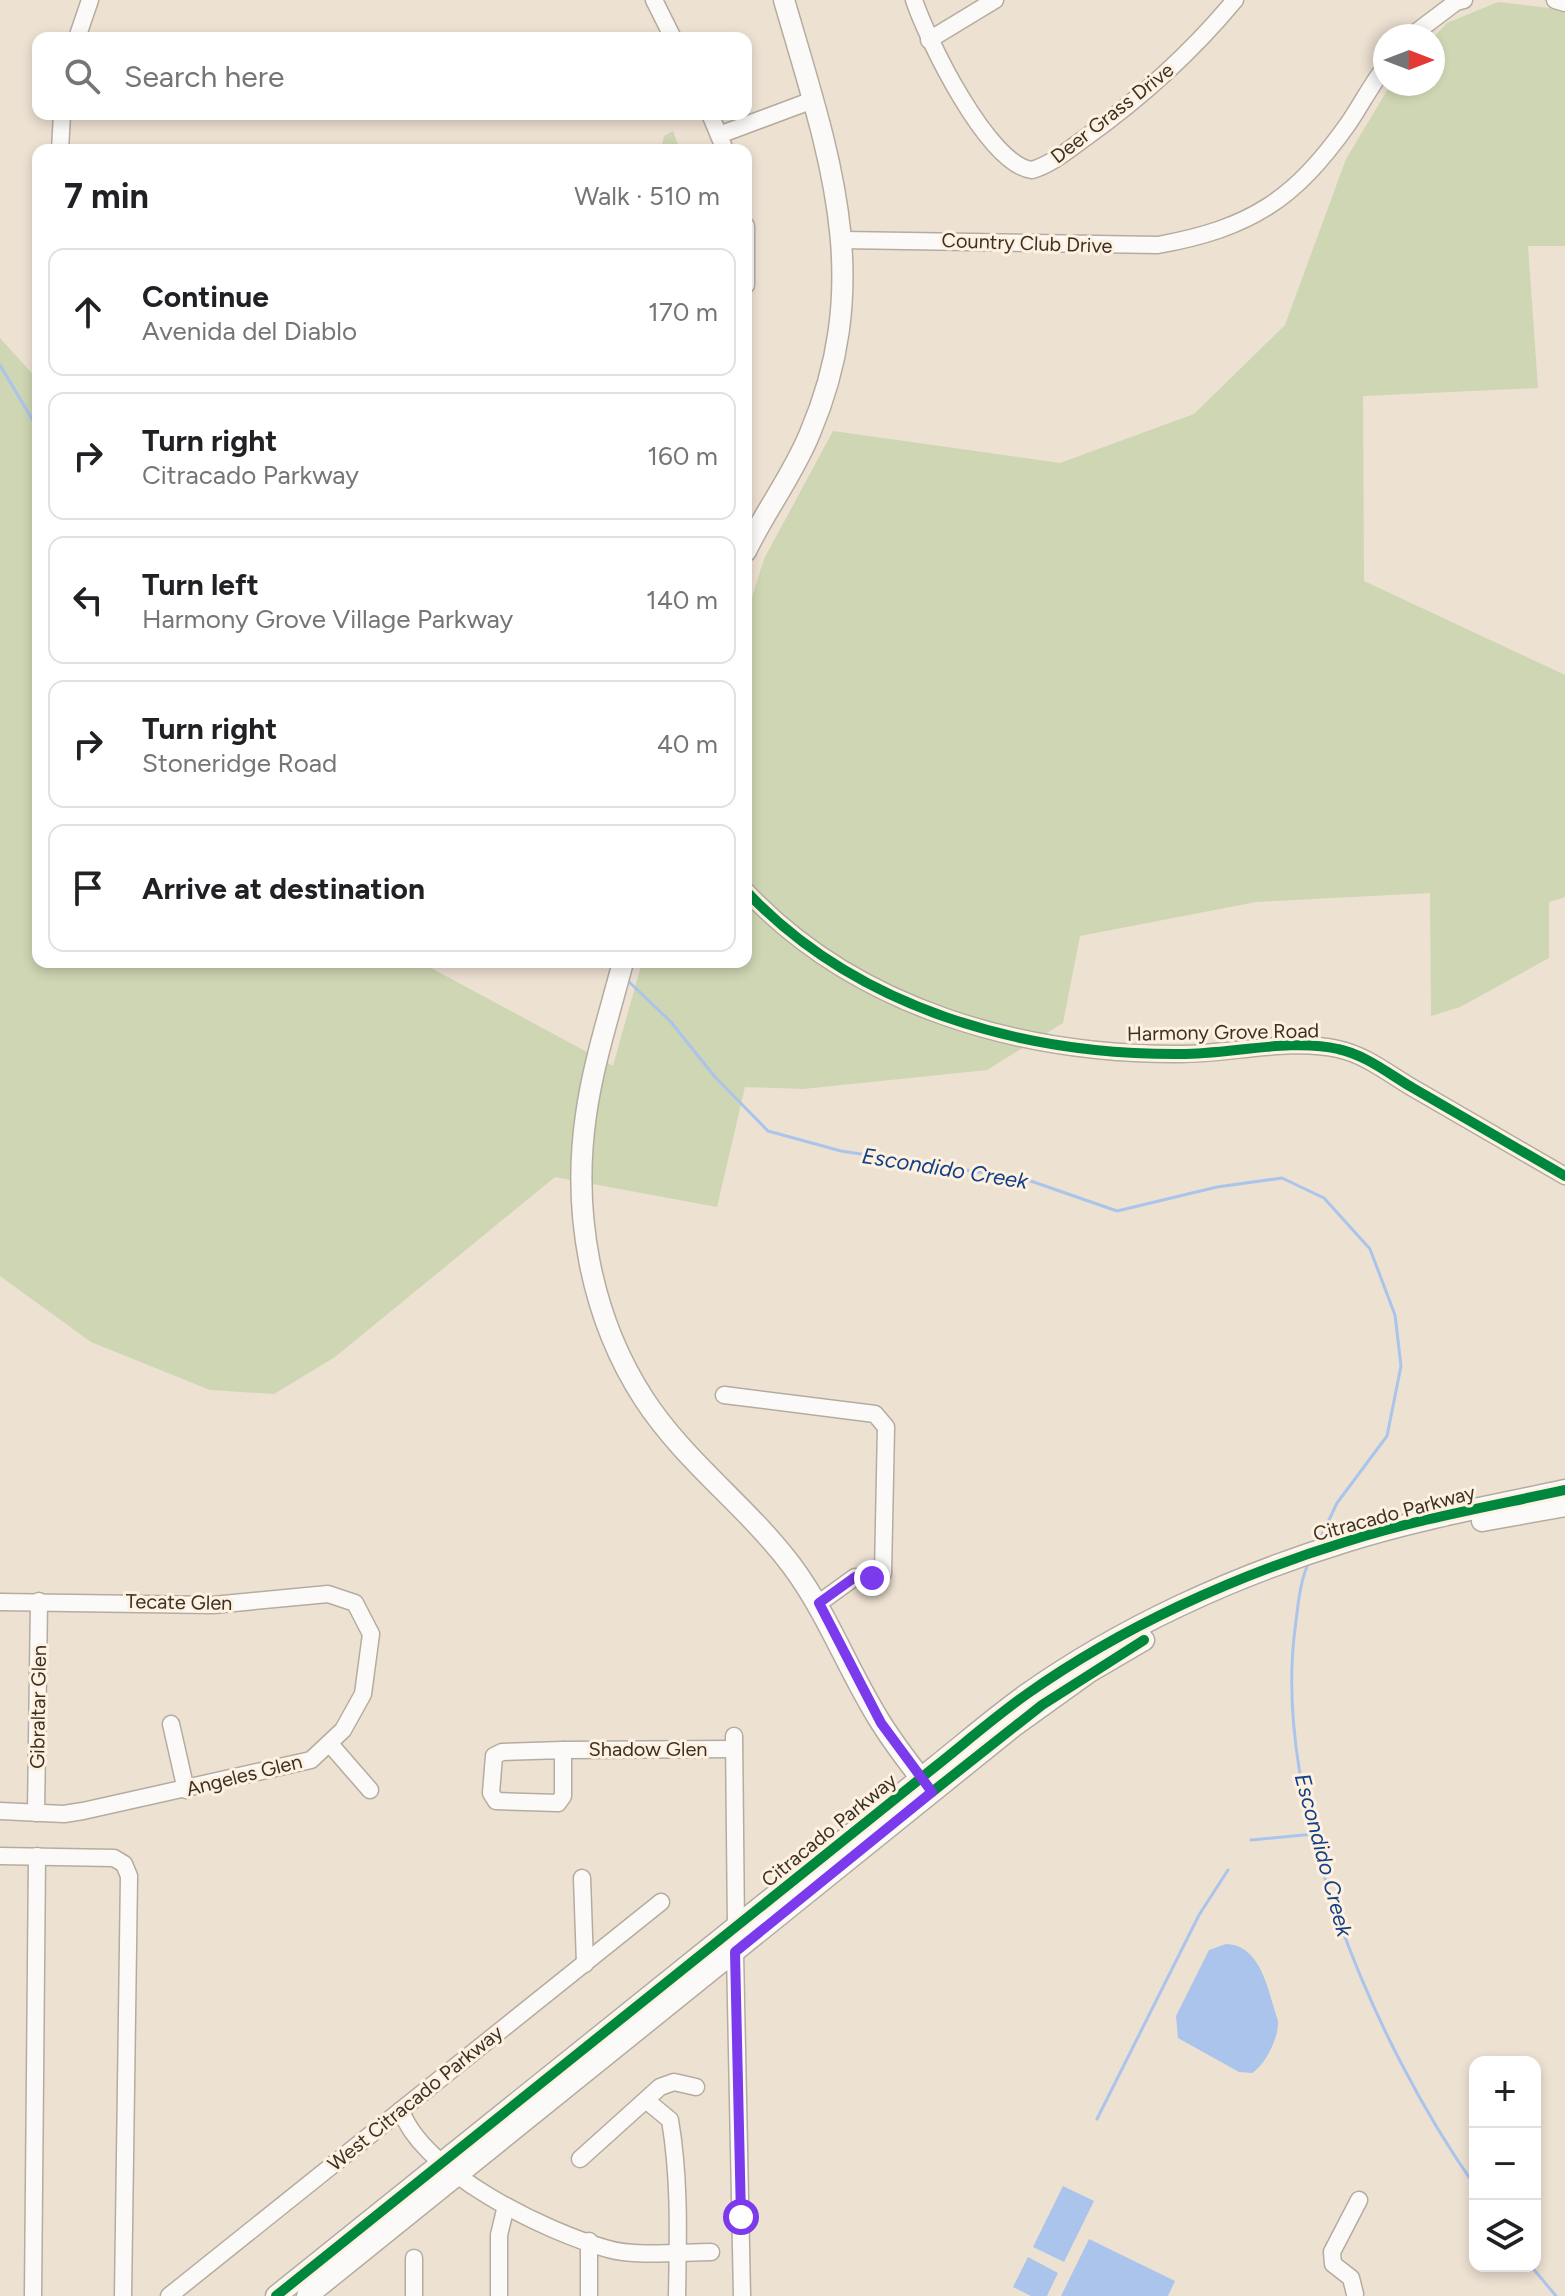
<!DOCTYPE html>
<meta charset="utf-8">
<style>
:root{--surface:#fff;--page:#f6f6f6;--text:#202124;--muted:#757577;--line:#e0e0e0}
body{margin:0;font-family:Figtree,sans-serif;background:var(--page);color:var(--text)}
.controls{position:absolute;right:24px;bottom:24px;display:grid;overflow:hidden;border-radius:16px;box-shadow:0 4px 12px #0003}
.controls button{width:72px;height:72px;display:grid;place-items:center;padding:0;border:0;border-bottom:2px solid var(--line);background:var(--surface);color:var(--text);font:40px sans-serif}
.compass{position:absolute;left:1373px;top:24px;width:72px;height:72px;border-radius:50%;background:var(--surface);box-shadow:0 4px 12px #0003;rotate:90deg}
.stop{position:absolute;width:24px;height:24px;margin:-18px;border:6px solid #7c3aed;border-radius:50%;background:#fff}
.stop.end{background:#7c3aed;border-color:#fff;box-shadow:0 2px 8px #0008}
.list{margin:0;padding:0;list-style:none}
h2{display:flex;justify-content:space-between;align-items:center;height:104px;margin:0;padding:0 32px;font-size:34px}
h2 small{font-size:26px;font-weight:400;color:var(--muted)}
.list li{display:grid;grid-template-columns:52px 1fr auto;gap:24px;align-items:center;box-sizing:border-box;height:128px;margin:0 16px 16px;padding:0 16px;border:2px solid var(--line);border-radius:16px}
.list b{display:block;font-size:30px;white-space:nowrap}
.list p{margin:0;font-size:26px;white-space:nowrap;color:var(--muted)}
.list em{font-size:26px;font-style:normal;color:var(--muted)}
.icon{flex:none;width:44px;height:44px;fill:none;stroke:currentColor;stroke-width:2;stroke-linecap:round;stroke-linejoin:round}
.map{position:relative;flex:none;width:1565px;height:2296px;overflow:hidden}
.search{position:absolute;background:var(--surface);box-shadow:0 4px 12px #0003;left:32px;top:32px;width:720px;height:88px;display:flex;align-items:center;gap:20px;box-sizing:border-box;padding:0 28px;border-radius:16px;color:var(--muted);font-size:30px}
.panel{position:absolute;background:var(--surface);box-shadow:0 4px 12px #0003;left:32px;top:144px;width:720px;height:824px;border-radius:16px}
.map>svg:first-child{display:block}
.green{fill:#ced6b3}
.water{fill:#abc4ec}
.lines{fill:none;stroke-linecap:round;stroke-linejoin:round}
.stream{stroke:#abc4ec;stroke-width:3}
.minor-casing{stroke:#b5aca0;stroke-width:19}
.major-casing{stroke:#b5aca0;stroke-width:23}
.minor{stroke:#fcfaf8;stroke-width:16}
.major{stroke:#fcfaf8;stroke-width:20}
.cycleway-casing{stroke:#fff1e0;stroke-width:15}
.cycleway{stroke:#00873e;stroke-width:10}
.route{stroke:#7c3aed;stroke-width:10}
.labels{text-anchor:middle;stroke-width:6;stroke-linejoin:round;paint-order:stroke}
.street-label{font-size:20px;fill:#3b3227;stroke:#fff1e0}
.water-label{font-size:22px;font-style:italic;fill:#114088;stroke:#fff1e0}
</style>
<div class="map">
<svg width="1565" height="2296" viewBox="0 0 1565 2296">
<rect width="100%" height="100%" fill="#ede1d2"/>
<g class="green">
<path d="M 1498,2 L 1557,9 L 1565,13 L 1565,246 L 1528,246 L 1538,388 L 1363,396 L 1364,581 L 1565,675 L 1565,897 L 1549,902 L 1549,958 L 1460,1007 L 1431,1016 L 1430,893 L 1256,902 L 1080,936 L 1063,1023 L 987,1070 L 803,1089 L 745,1087 L 717,1207 L 555,1177 L 335,1357 L 274,1394 L 210,1390 L 91,1342 L 0,1276 L 0,338 L 38,380 L 38,962 L 420,962 L 613,1066 L 642,962 L 746,962 L 746,616 L 764,559 L 833,431 L 1060,463 L 1194,414 L 1285,325 L 1346,159 L 1391,84 L 1433,84 L 1433,38 L 1447,23 Z"/>
<path d="M 673,131 L 680,150 L 661,150 L 664,136 Z"/>
</g>
<g class="water">
<path d="M 1226,1944 C 1262,1945 1268,1992 1278,2021 C 1279,2037 1266,2064 1252,2073 L 1239,2072 L 1178,2038 L 1176,2016 L 1209,1950 Z"/>
<path d="M 1063,2186 L 1094,2201 L 1064,2262 L 1033,2247 Z"/>
<path d="M 1089,2239 L 1175,2281 L 1168,2296 L 1061,2296 Z"/>
<path d="M 1028,2257 L 1058,2273 L 1047,2296 L 1031,2296 L 1013,2287 Z"/>
</g>
<g class="lines">
<g class="stream">
<path d="M 0,365 L 38,429"/>
<path d="M 607,962 L 614,968"/>
<path d="M 626,979 L 671,1022 L 715,1077 L 768,1131 L 841,1151 L 1025,1179 L 1117,1211 L 1217,1187 L 1282,1178 L 1324,1198 L 1370,1249 L 1395,1315 L 1401,1366 L 1387,1436 L 1337,1503 L 1318,1543"/>
<path d="M 1308,1564 C 1299,1585 1298,1607 1295,1629 C 1272,1805 1375,2044 1475,2186"/>
<path d="M 1251,1840 L 1314,1834"/>
<path d="M 1097,2119 L 1199,1915 L 1228,1870"/>
<path d="M 1531,2266 L 1556,2296"/>
</g>
<defs>
<g id="minor">
<path d="M 654,0 L 673,38"/>
<path d="M 914,0 C 927,39 988,165 1032,170 C 1052,164 1068,150 1085,138 C 1141,98 1191,53 1235,0"/>
<path d="M 1555,0 L 1565,3"/>
<path d="M 1411,36 L 1456,2 L 1464,0"/>
<path d="M 77,38 L 90,0"/>
<path d="M 929,40 L 995,0"/>
<path d="M 710,114 L 725,150"/>
<path d="M 719,135 L 813,100"/>
<path d="M 60,150 L 62,114"/>
<path d="M 746,226 L 746,285"/>
<path d="M 842,240 L 1158,245 C 1251,228 1294,200 1348,124 C 1361,105 1371,85 1385,67"/>
<path d="M 746,891 C 857,1009 1023,1055 1181,1054 C 1230,1054 1292,1038 1338,1049 C 1366,1055 1389,1074 1413,1088 C 1464,1117 1514,1147 1565,1176"/>
<path d="M 724,1395 L 875,1414 L 886,1427 L 883,1573 L 872,1578 L 855,1577 L 819,1603"/>
<path d="M 0,1602 L 213,1605 L 328,1594 L 355,1603 L 371,1634 L 363,1694 L 343,1730 L 311,1760 L 83,1811 L 64,1814 L 0,1811"/>
<path d="M 171,1724 L 186,1790"/>
<path d="M 734,1736 L 736,1929"/>
<path d="M 330,1744 L 370,1790"/>
<path d="M 563,1750 L 563,1796 L 558,1803 L 496,1801 L 491,1793 L 494,1756 L 502,1752 Z"/>
<path d="M 563,1750 L 734,1749"/>
<path d="M 36,1813 L 39,1601"/>
<path d="M 0,1856 L 114,1858 L 124,1864 L 129,1876 L 123,2296"/>
<path d="M 582,1878 L 585,1964"/>
<path d="M 735,1952 L 742,2296"/>
<path d="M 647,2101 L 670,2120 C 680,2179 678,2236 677,2296"/>
<path d="M 401,2110 C 422,2172 546,2232 608,2249 C 635,2257 682,2252 711,2252"/>
<path d="M 580,2159 L 660,2087 L 674,2082 L 696,2087"/>
<path d="M 589,2241 L 589,2296"/>
<path d="M 414,2258 L 414,2296"/>
<path d="M 1355,2294 L 1351,2278 L 1333,2264 L 1332,2252 L 1359,2200"/>
<path d="M 33,2296 L 37,1856"/>
<path d="M 169,2296 L 661,1902"/>
<path d="M 499,2296 L 499,2235 L 506,2206"/>
</g>
<g id="major">
<path d="M 746,551 C 765,511 793,475 810,433 C 876,278 828,152 784,0"/>
<path d="M 623,962 C 610,1012 593,1064 586,1115 C 572,1211 590,1316 644,1399 C 685,1462 747,1506 792,1566 C 829,1616 848,1671 881,1723 C 895,1745 911,1766 927,1786"/>
<path d="M 1482,1521 L 1565,1506"/>
<path d="M 276,2296 L 936,1766 C 966,1742 996,1716 1027,1694 C 1122,1627 1234,1576 1345,1542 C 1417,1519 1492,1506 1565,1490"/>
<path d="M 307,2296 L 1013,1727 L 1091,1671 L 1144,1640"/>
</g>
</defs>
<use href="#minor" class="minor-casing"/>
<use href="#major" class="major-casing"/>
<use href="#minor" class="minor"/>
<use href="#major" class="major"/>
<defs>
<g id="cycleway">
<path d="M 746,891 C 857,1009 1023,1055 1181,1054 C 1230,1054 1292,1038 1338,1049 C 1366,1055 1389,1074 1413,1088 C 1464,1117 1514,1147 1565,1176"/>
<path d="M 932,1792 L 1042,1705 L 1144,1640"/>
<path d="M 276,2296 L 936,1766 C 966,1742 996,1716 1027,1694 C 1122,1627 1234,1576 1345,1542 C 1417,1519 1492,1506 1565,1490"/>
</g>
</defs>
<use href="#cycleway" class="cycleway-casing"/>
<use href="#cycleway" class="cycleway"/>
</g>
<g class="lines">
<path class="route" d="M 741,2217 L 735,1952 L 932,1792 L 881,1723 L 819,1603 L 855,1577 L 872,1578"/>
</g>
<g class="labels">
<g class="street-label">
<text transform="translate(1112 113) rotate(-38)" y="7">Deer Grass Drive</text>
<text transform="translate(1027 243) rotate(2)" y="7">Country Club Drive</text>
<text transform="translate(1223 1032) rotate(-1)" y="7">Harmony Grove Road</text>
<text transform="translate(1394 1513) rotate(-15)" y="7">Citracado Parkway</text>
<text transform="translate(179 1602) rotate(1)" y="7">Tecate Glen</text>
<text transform="translate(38 1707) rotate(-89)" y="7">Gibraltar Glen</text>
<text x="648" y="1756">Shadow Glen</text>
<text transform="translate(244 1775) rotate(-14)" y="7">Angeles Glen</text>
<text transform="translate(829 1830) rotate(-39)" y="7">Citracado Parkway</text>
<text transform="translate(415 2098) rotate(-39)" y="7">West Citracado Parkway</text>
</g>
<g class="water-label">
<text transform="translate(945 1168) rotate(9)" y="8">Escondido Creek</text>
<text transform="translate(1324 1855) rotate(75)" y="8">Escondido Creek</text>
</g>
</g>
</svg>
<div class="controls">
<button>+</button>
<button>−</button>
<button><svg class="icon" aria-label="layers" viewBox="0 0 24 24"><path d="M12 4l9 5-9 5-9-5zM3 14l9 5 9-5"/></svg></button>
</div>
<svg class="compass" viewBox="-18 -18 36 36"><path d="M0-13l5 13h-10z" fill="#e53935"/><path d="M0 13l5-13h-10z" fill="#757577"/></svg>
<div class="stop" style="left:741px;top:2217px"></div>
<div class="stop end" style="left:872px;top:1578px"></div>
<div class="search"><svg class="icon" aria-label="search" viewBox="0 0 24 24"><circle cx="10" cy="10" r="6"/><path d="M15 15l6 6"/></svg>Search here</div>
<section class="panel">
<h2>7 min<small>Walk · 510 m</small></h2>
<ul class="list">
<li><svg class="icon" aria-label="ahead" viewBox="0 0 24 24"><path d="M12 20V5M6 11l6-6 6 6"/></svg><div><b>Continue</b><p>Avenida del Diablo</p></div><em>170 m</em></li>
<li><svg class="icon" aria-label="right" viewBox="0 0 24 24"><path d="M7 20v-9h11M14 6l5 5-5 5"/></svg><div><b>Turn right</b><p>Citracado Parkway</p></div><em>160 m</em></li>
<li><svg class="icon" aria-label="left" viewBox="0 0 24 24"><path d="M17 20v-9H6M10 6l-5 5 5 5"/></svg><div><b>Turn left</b><p>Harmony Grove Village Parkway</p></div><em>140 m</em></li>
<li><svg class="icon" aria-label="right" viewBox="0 0 24 24"><path d="M7 20v-9h11M14 6l5 5-5 5"/></svg><div><b>Turn right</b><p>Stoneridge Road</p></div><em>40 m</em></li>
<li><svg class="icon" aria-label="arrive" viewBox="0 0 24 24"><path d="M6 21V4h12l-3 4 3 4H6"/></svg><div><b>Arrive at destination</b></div></li>
</ul>
</section>
</div>
